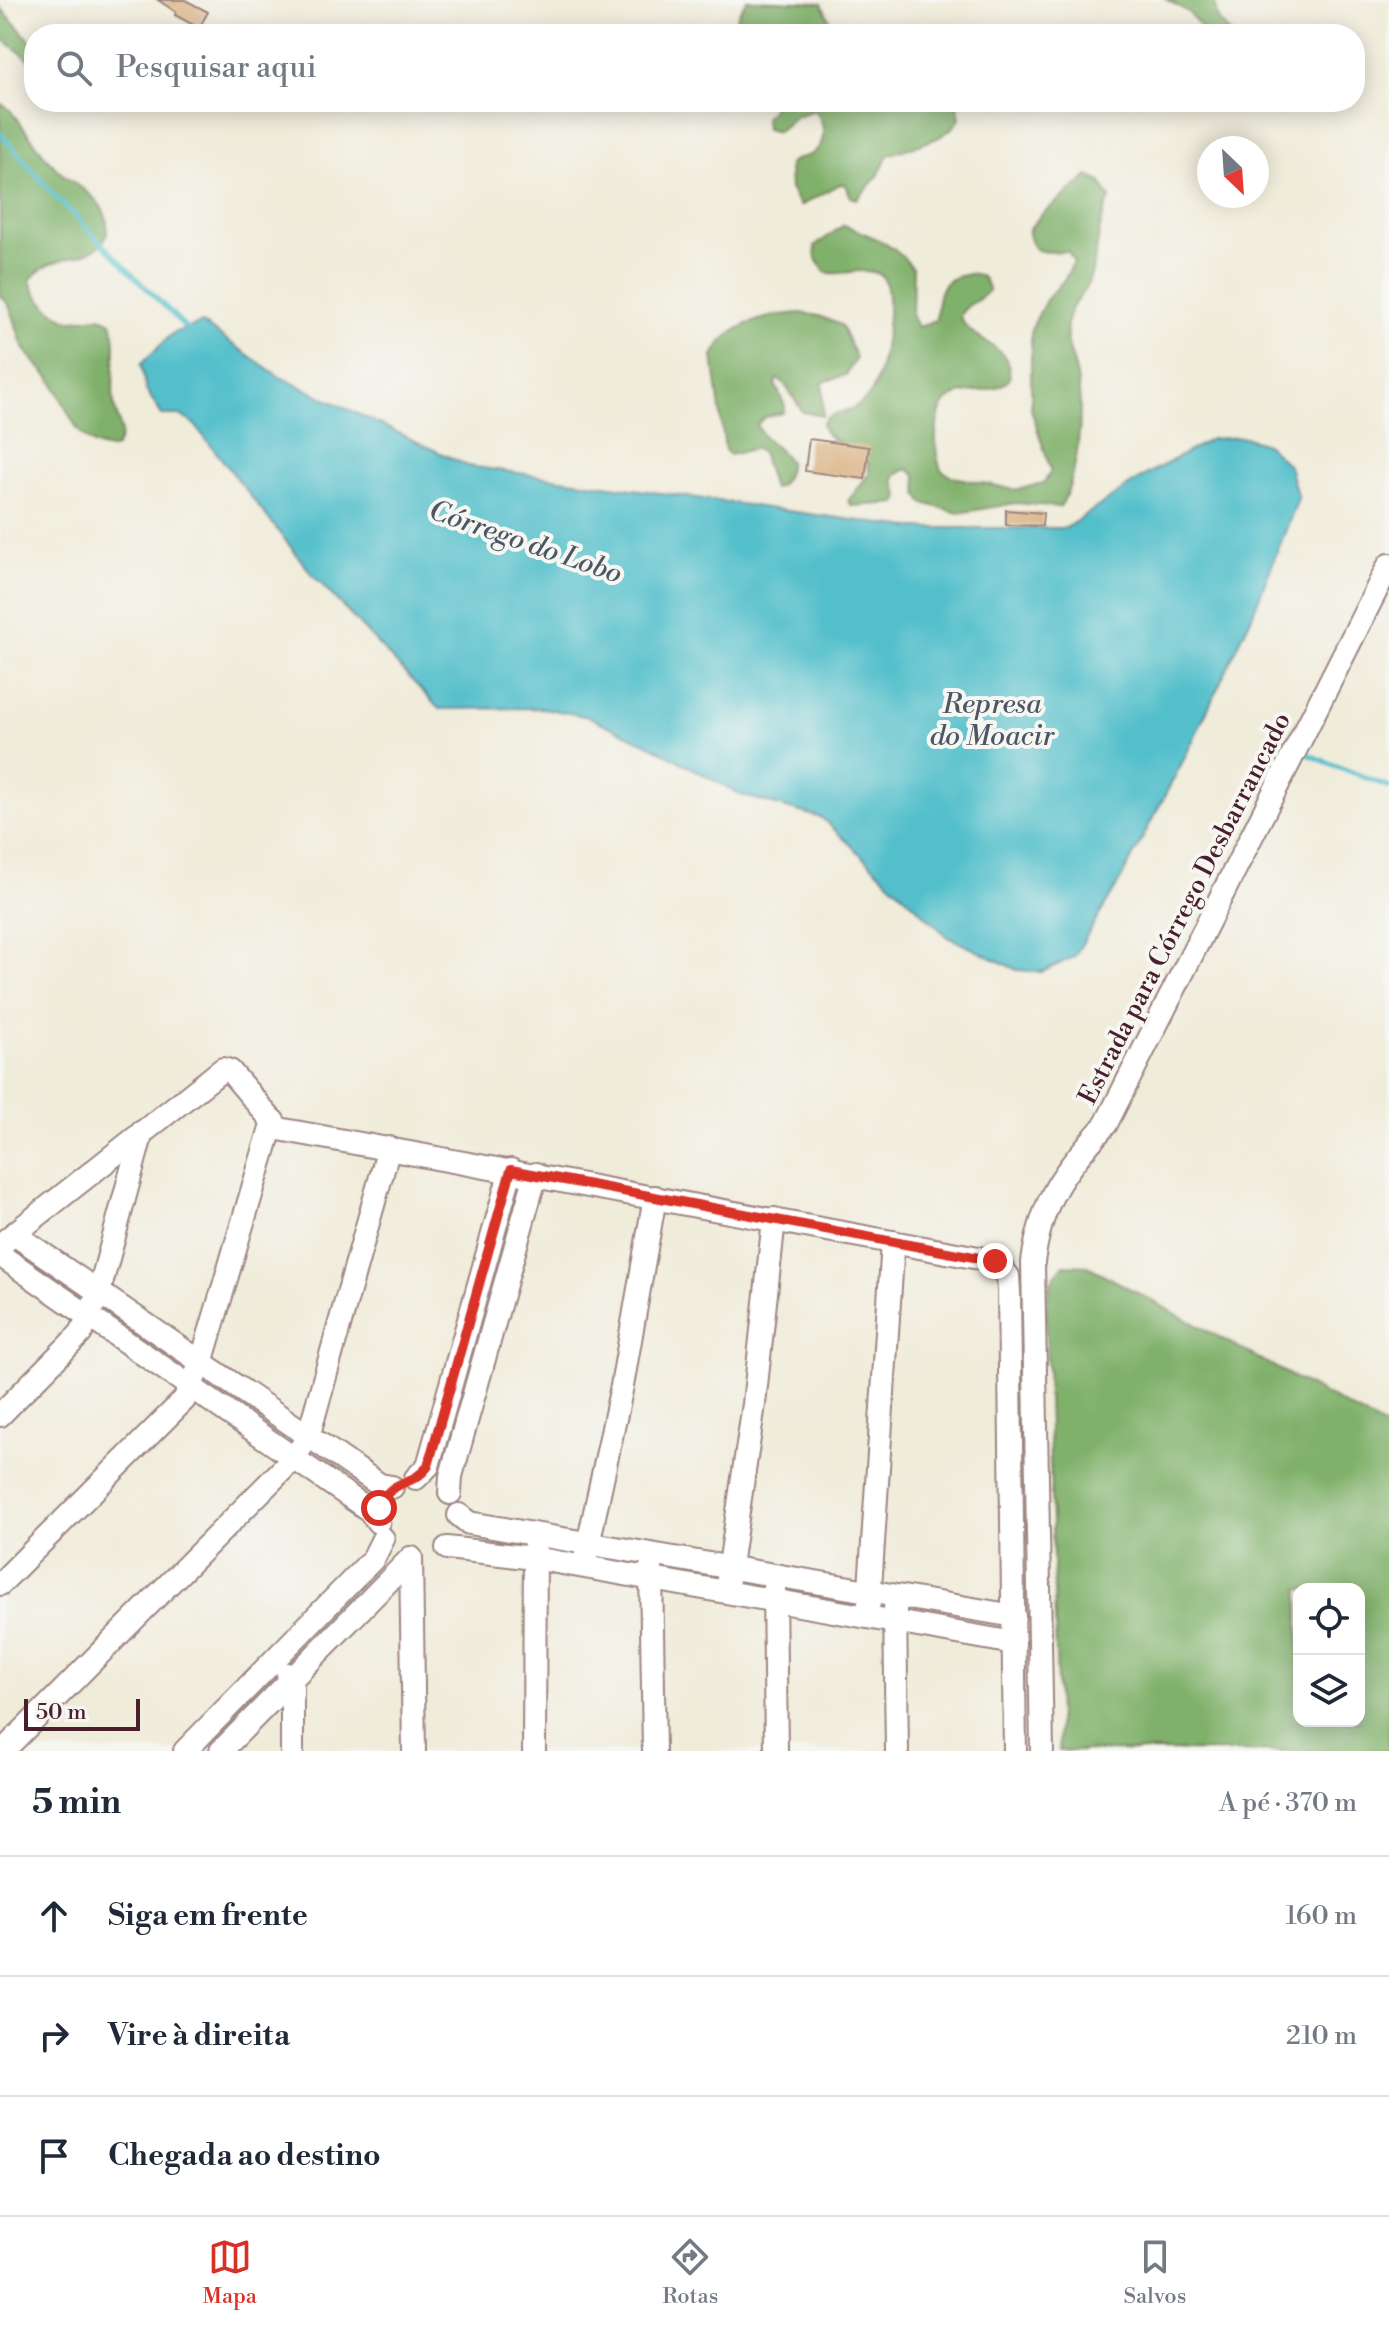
<!DOCTYPE html>
<html lang="pt">
<meta charset="utf-8">
<style>
:root{--surface:#fff;--page:#f6f6f7;--text:#1f2937;--muted:#747a83;--line:#e0e1e3;--accent:#d93025}
body{margin:0;font-family:"Libre Bodoni",serif;background:var(--page);color:var(--text)}
.controls{position:absolute;right:24px;bottom:24px;display:grid;overflow:hidden;border-radius:16px;box-shadow:0 4px 20px #0003}
.controls button{width:72px;height:72px;display:grid;place-items:center;padding:0;border:0;border-bottom:2px solid var(--line);background:var(--surface);color:var(--text);font:40px sans-serif}
.compass{position:absolute;left:1197px;top:136px;width:72px;height:72px;border-radius:50%;background:var(--surface);box-shadow:0 4px 20px #0003;rotate:155deg}
.scale{position:absolute;left:24px;bottom:20px;width:116px;box-sizing:border-box;padding-left:8px;border:4px solid #4a1f2b;border-top:0;font-size:22px;line-height:28px;white-space:nowrap;color:#4a1f2b;-webkit-text-stroke:6px #f6f6f2;paint-order:stroke}
.stop{position:absolute;width:24px;height:24px;margin:-18px;border:6px solid #d93025;border-radius:50%;background:#fff}
.stop.end{background:#d93025;border-color:#fff;box-shadow:0 2px 8px #0008}
.list{margin:0;padding:0;list-style:none}
h2{display:flex;justify-content:space-between;align-items:center;height:104px;margin:0;padding:0 32px;font-size:34px}
h2 small{font-size:26px;font-weight:400;color:var(--muted)}
.list li{display:grid;grid-template-columns:52px 1fr auto;gap:24px;align-items:center;box-sizing:border-box;height:120px;padding:0 32px;border-top:2px solid var(--line)}
.list b{display:block;font-size:30px;white-space:nowrap}
.list em{font-size:26px;font-style:normal;color:var(--muted)}
.icon{flex:none;width:44px;height:44px;fill:none;stroke:currentColor;stroke-width:2;stroke-linecap:round;stroke-linejoin:round}
.map{position:relative;flex:none;width:1389px;height:1751px;overflow:hidden}
.search{position:absolute;background:var(--surface);box-shadow:0 4px 20px #0003;left:24px;right:24px;top:24px;height:88px;display:flex;align-items:center;gap:20px;box-sizing:border-box;padding:0 28px;border-radius:32px;color:var(--muted);font-size:30px}
.sheet{height:464px;background:var(--surface)}
nav{display:flex;justify-content:space-around;align-items:center;box-sizing:border-box;height:112px;border-top:2px solid var(--line);background:var(--surface);font-size:22px;color:var(--muted)}
nav a{display:grid;justify-items:center;gap:4px}
nav .on{color:var(--accent)}
.map>svg:first-child{display:block}
.forest{fill:#80b16b;stroke:#65684b;stroke-width:2;fill-rule:evenodd}
.water{fill:#52bfcb;stroke:#4e6f7b;stroke-width:2}
.lines{fill:none;stroke-linecap:round;stroke-linejoin:round}
.stream{stroke:#52bfcb;stroke-width:5}
.building{fill:#d9ad7b}
.minor-casing{stroke:#9d8682;stroke-width:26}
.minor{stroke:#fff;stroke-width:22}
.route{stroke:#d93025;stroke-width:10}
.labels{text-anchor:middle;stroke-width:8;stroke-linejoin:round;paint-order:stroke}
.street-label{font-size:26px;fill:#4a1f2b;stroke:#f6f6f2}
.water-label{font-size:28px;font-style:italic;fill:#4d5763;stroke:#f6f6f2}
</style>
<div class="map">
<svg width="1389" height="1751" viewBox="0 0 1389 1751">
<rect width="100%" height="100%" fill="#f6f6f2"/>
<filter id="ink" filterUnits="userSpaceOnUse"><feTurbulence type="fractalNoise" baseFrequency=".0125" numOctaves="2"/><feDisplacementMap in="SourceGraphic" scale="16" xChannelSelector="R" yChannelSelector="G"/><feConvolveMatrix kernelMatrix="1 2 1 2 8 2 1 2 1" color-interpolation-filters="sRGB"/></filter>
<filter id="wash" filterUnits="userSpaceOnUse"><feTurbulence type="fractalNoise" baseFrequency=".006" numOctaves="4" result="noise"/><feDisplacementMap in="SourceGraphic" scale="32" xChannelSelector="R" yChannelSelector="G"/><feGaussianBlur stdDeviation="1.8" result="paint"/><feColorMatrix in="noise" values="0 0 0 0 0 0 0 0 0 0 0 0 0 0 0 0 0 1.4 0 .05"/><feComposite in="paint" operator="in"/></filter>
<g filter="url(#wash)">
<rect width="100%" height="100%" fill="#f0ecda"/>
<g class="forest">
<path d="M 747,0 L 821,3 L 837,34 L 778,34 L 770,19 L 738,34 C 731,23 740,10 747,0 Z"/>
<path d="M 1167,0 L 1213,0 L 1219,21 L 1231,34 L 1207,34 L 1188,12 Z"/>
<path d="M 0,7 L 34,45 L 34,63 L 0,37 Z"/>
<path d="M 776,102 L 957,102 L 960,119 C 944,143 912,145 888,155 L 878,176 L 857,199 L 851,197 L 846,185 L 840,184 L 800,206 L 790,189 L 789,164 C 795,158 799,159 807,156 C 828,148 826,124 815,110 L 796,116 L 777,132 L 766,129 L 765,118 Z"/>
<path d="M 0,103 L 9,109 C 26,129 40,153 59,171 C 73,184 96,194 104,212 C 109,223 109,238 99,246 C 77,263 51,254 30,280 C 33,295 56,319 72,320 C 87,321 97,312 111,322 C 120,345 110,378 114,404 C 116,419 127,433 116,447 L 110,449 C 74,445 68,405 51,380 C 42,368 30,360 23,346 C 15,329 16,308 0,296 Z"/>
<path d="M 1089,176 L 1101,182 L 1110,198 C 1096,227 1099,253 1089,281 C 1083,297 1069,304 1067,323 C 1064,345 1076,363 1078,383 C 1083,417 1078,478 1060,507 L 1016,503 L 959,513 L 923,503 L 918,494 L 916,475 L 907,469 L 896,474 L 894,480 L 900,498 L 897,503 L 852,506 L 848,501 L 869,474 C 872,442 828,452 822,424 C 832,407 855,417 871,393 C 882,377 899,283 879,274 C 861,266 839,277 825,272 L 816,259 L 815,246 L 844,225 C 871,236 895,244 913,269 L 912,316 L 918,327 L 936,320 C 938,297 937,279 964,275 C 973,273 976,273 983,278 L 989,290 C 982,301 965,303 960,316 C 970,345 1015,342 1009,380 C 982,403 943,376 937,426 C 935,440 936,457 941,470 L 953,477 L 1016,490 L 1044,483 L 1051,471 L 1031,409 L 1031,329 L 1046,300 L 1064,280 L 1074,262 L 1068,251 C 1049,252 1027,257 1029,229 L 1043,213 Z"/>
<path d="M 801,313 L 819,316 L 841,325 L 856,358 L 846,375 L 823,382 L 823,416 L 803,412 L 783,382 L 777,379 L 775,384 L 785,406 L 783,413 L 765,417 L 757,424 C 762,442 780,445 789,462 C 790,473 783,485 773,489 L 762,452 L 756,448 L 730,455 L 725,450 L 713,356 C 727,323 769,315 801,313 Z"/>
<path d="M 1064,1265 L 1088,1266 L 1389,1429 L 1389,1751 L 1059,1751 L 1046,1331 C 1047,1306 1044,1281 1064,1265 ZM 1299,1589 L 1359,1589 L 1359,1721 L 1299,1721 Z"/>
</g>
<path class="water" d="M 202,323 L 280,377 L 468,466 L 910,528 L 1066,528 L 1142,477 L 1211,439 L 1244,437 L 1266,444 L 1289,466 L 1298,499 L 1251,618 L 1185,757 L 1120,881 L 1074,957 L 1042,972 L 1017,970 L 948,937 L 822,818 L 741,795 L 652,746 L 589,717 L 543,708 L 439,709 L 312,574 L 194,424 L 180,415 L 162,415 L 146,390 L 141,364 L 173,333 Z"/>
<g class="lines">
<g class="stream">
<path d="M 0,133 L 56,197 L 190,332"/>
<path d="M 1307,754 L 1389,787"/>
</g>
</g>
<g id="blocks">
<g class="building">
<path d="M 158,0 L 185,0 L 208,12 L 199,28 L 175,15 L 176,12 Z"/>
<path d="M 809,439 L 869,447 L 865,479 L 805,471 Z"/>
<path d="M 1006,510 L 1043,513 L 1042,526 L 1006,525 Z"/>
</g>
</g>
</g>
<g filter="url(#ink)">
<use href="#blocks" fill-opacity="0" stroke="#9d8682" stroke-width="2"/>
<g class="lines">
<defs>
<g id="minor">
<path d="M 14,1234 L 380,1485 L 392,1487"/>
<path d="M 0,1245 L 223,1069 L 230,1071 L 279,1129 L 995,1261 L 1008,1276 L 1009,1291 L 1015,1751"/>
<path d="M 0,1255 L 369,1510 L 378,1522"/>
<path d="M 0,1415 L 81,1333 L 99,1292 L 142,1132"/>
<path d="M 416,1478 L 428,1466 L 511,1170"/>
<path d="M 450,1493 L 451,1476 L 536,1174"/>
<path d="M 459,1515 L 469,1523 L 1014,1616"/>
<path d="M 447,1548 L 534,1558 L 1014,1643"/>
<path d="M 586,1554 L 622,1386 L 655,1197"/>
<path d="M 411,1558 L 414,1751"/>
<path d="M 651,1568 L 654,1751"/>
<path d="M 728,1579 L 754,1404 L 774,1219"/>
<path d="M 0,1584 L 184,1400 L 201,1363 L 273,1121"/>
<path d="M 774,1588 L 776,1751"/>
<path d="M 869,1603 L 893,1242"/>
<path d="M 895,1608 L 897,1751"/>
<path d="M 288,1674 L 292,1678 L 292,1751"/>
<path d="M 3,1751 L 294,1458 L 308,1437 L 389,1148"/>
<path d="M 185,1751 L 373,1559 L 383,1539"/>
<path d="M 221,1751 L 411,1558"/>
<path d="M 534,1751 L 535,1544"/>
<path d="M 1042,1751 L 1033,1262 C 1042,1196 1064,1172 1106,1124 L 1389,565"/>
</g>
</defs>
<use href="#minor" class="minor-casing"/>
<use href="#minor" class="minor"/>
</g>
</g>
<g class="lines" filter="url(#ink)">
<path class="route" d="M 379,1508 C 390,1477 414,1487 428,1466 L 511,1170 L 995,1261"/>
</g>
<g class="labels">
<g class="street-label">
<text transform="translate(1184 908) rotate(-63)" y="9">Estrada para Córrego Desbarrancado</text>
</g>
<g class="water-label">
<text transform="translate(526 541) rotate(19)" y="10">Córrego do Lobo</text>
<text x="992" y="713">Represa<tspan x="992" dy="32">do Moacir</tspan></text>
</g>
</g>
</svg>
<div class="controls">
<button><svg class="icon" aria-label="locate" viewBox="0 0 24 24"><circle cx="12" cy="12" r="6"/><path d="M12 2v4M12 18v4M2 12h4M18 12h4"/></svg></button>
<button><svg class="icon" aria-label="layers" viewBox="0 0 24 24"><path d="M12 4l9 5-9 5-9-5zM3 14l9 5 9-5"/></svg></button>
</div>
<svg class="compass" viewBox="-18 -18 36 36"><path d="M0-13l5 13h-10z" fill="#e53935"/><path d="M0 13l5-13h-10z" fill="#747a83"/></svg>
<div class="scale">50 m</div>
<div class="stop" style="left:379px;top:1508px"></div>
<div class="stop end" style="left:995px;top:1261px"></div>
<div class="search"><svg class="icon" aria-label="search" viewBox="0 0 24 24"><circle cx="10" cy="10" r="6"/><path d="M15 15l6 6"/></svg>Pesquisar aqui</div>
</div>
<section class="sheet">
<h2>5 min<small>A pé · 370 m</small></h2>
<ul class="list">
<li><svg class="icon" aria-label="ahead" viewBox="0 0 24 24"><path d="M12 20V5M6 11l6-6 6 6"/></svg><div><b>Siga em frente</b></div><em>160 m</em></li>
<li><svg class="icon" aria-label="right" viewBox="0 0 24 24"><path d="M7 20v-9h11M14 6l5 5-5 5"/></svg><div><b>Vire à direita</b></div><em>210 m</em></li>
<li><svg class="icon" aria-label="arrive" viewBox="0 0 24 24"><path d="M6 21V4h12l-3 4 3 4H6"/></svg><div><b>Chegada ao destino</b></div></li>
</ul>
</section>
<nav>
<a class="on"><svg class="icon" aria-label="map" viewBox="0 0 24 24"><path d="M3 6l6-2 6 2 6-2v14l-6 2-6-2-6 2zM9 4v14M15 6v14"/></svg>Mapa</a>
<a><svg class="icon" aria-label="directions" viewBox="0 0 24 24"><path d="M12 3l9 9-9 9-9-9zM9 14v-3h6M13 9l2 2-2 2"/></svg>Rotas</a>
<a><svg class="icon" aria-label="saved" viewBox="0 0 24 24"><path d="M7 4h10v16l-5-4-5 4z"/></svg>Salvos</a>
</nav>
